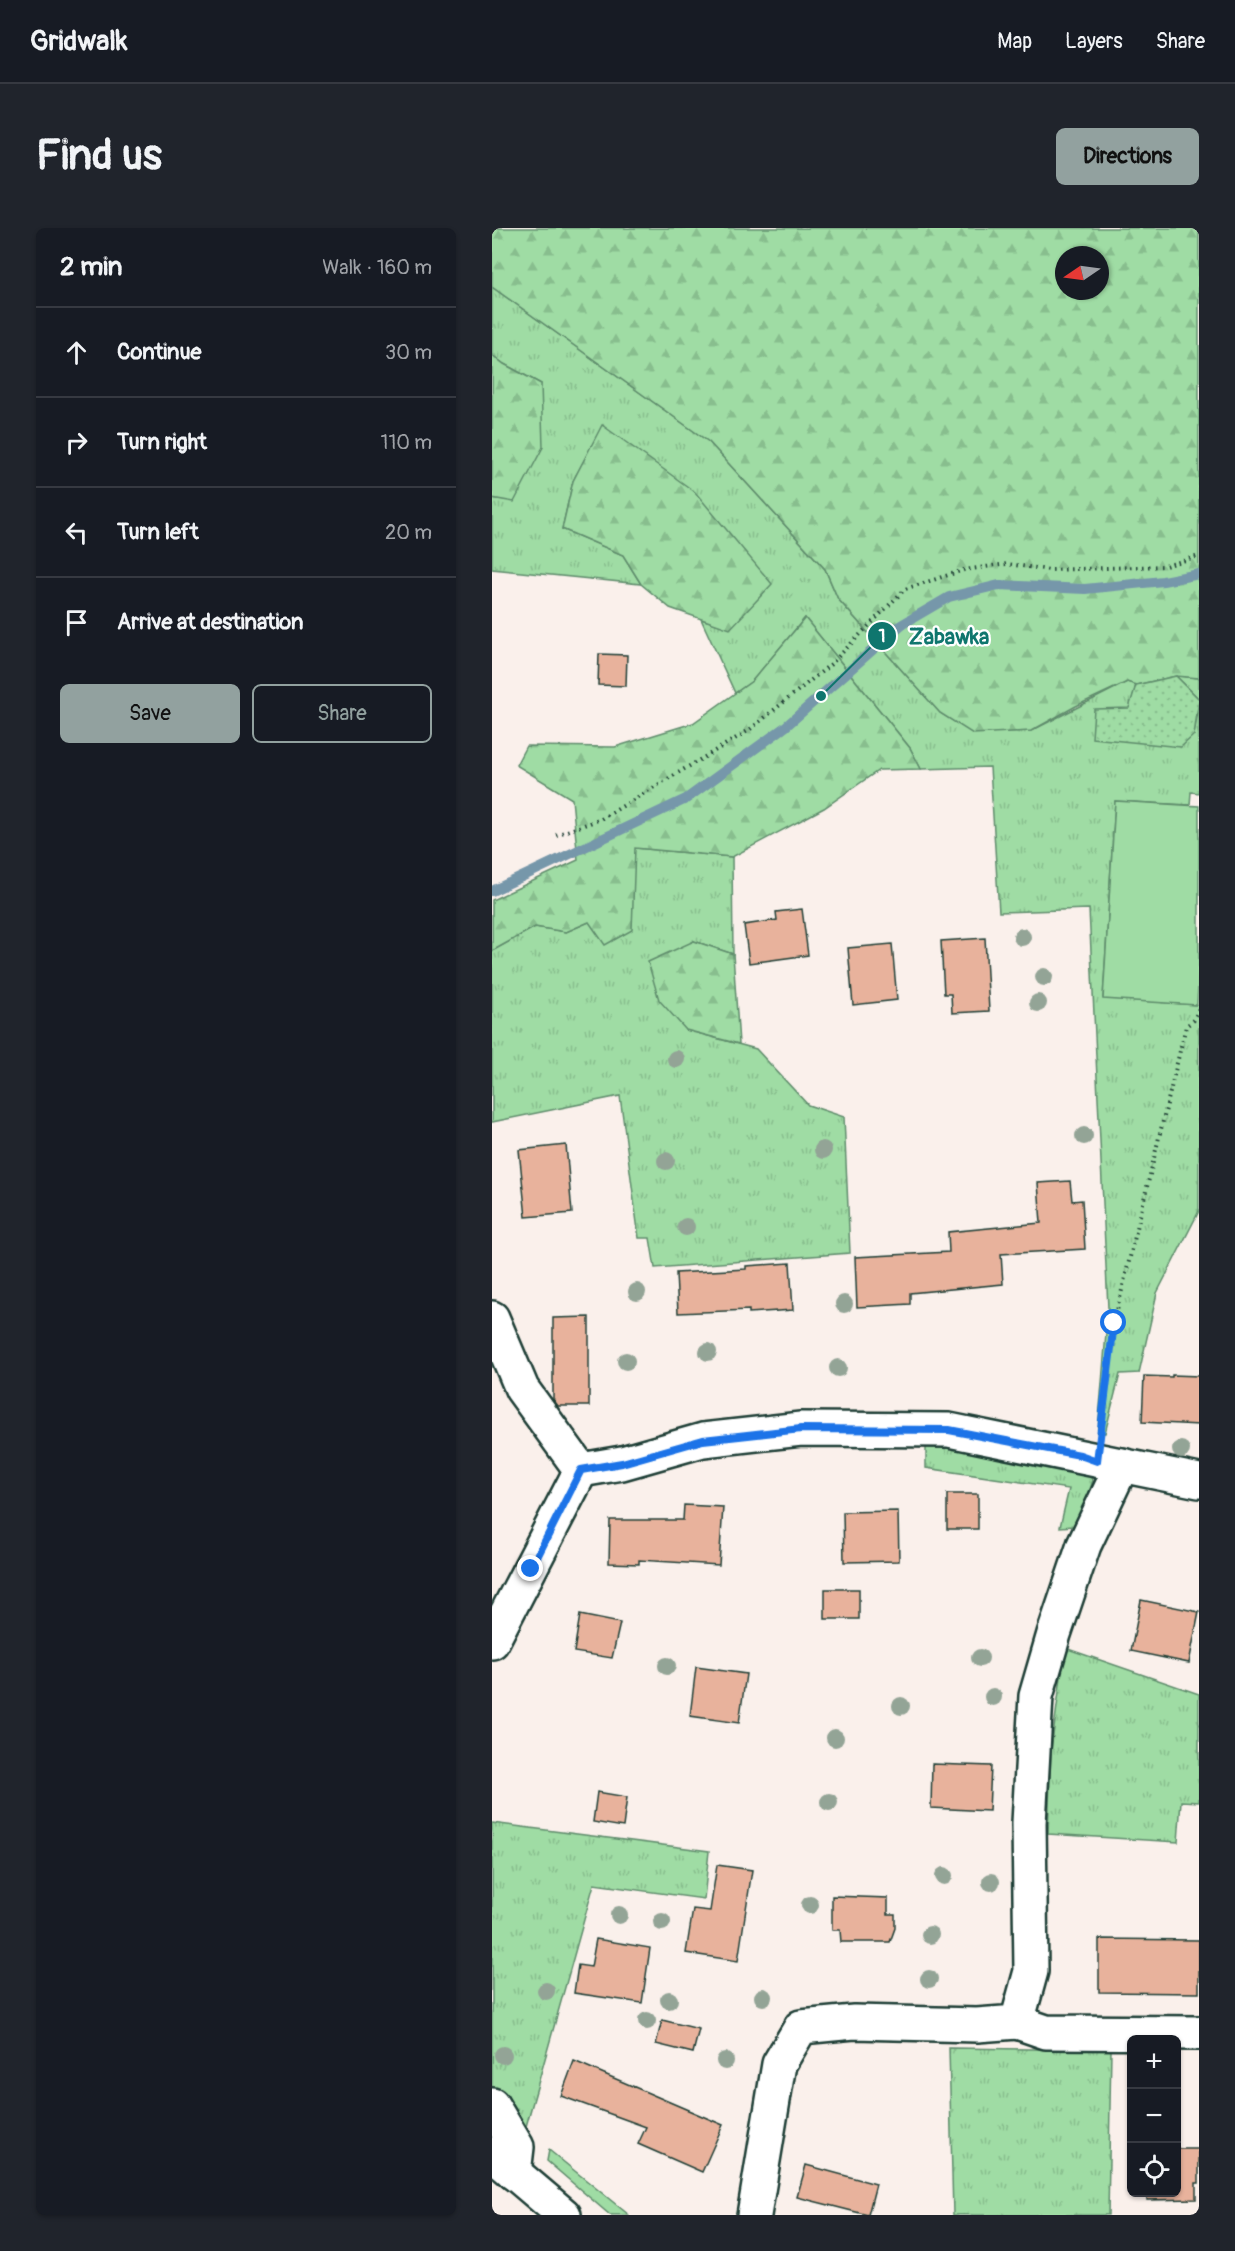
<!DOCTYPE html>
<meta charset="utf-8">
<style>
:root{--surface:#171b24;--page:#20242c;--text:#f1f3f6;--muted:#9ea1a6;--line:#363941;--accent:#92a19f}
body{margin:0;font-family:Pangolin,sans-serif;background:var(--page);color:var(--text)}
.controls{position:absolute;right:18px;bottom:18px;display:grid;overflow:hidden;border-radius:9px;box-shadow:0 2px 4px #0004}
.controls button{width:54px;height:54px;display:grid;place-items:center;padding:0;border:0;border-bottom:2px solid var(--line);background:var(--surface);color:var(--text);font:30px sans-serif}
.compass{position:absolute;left:563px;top:18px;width:54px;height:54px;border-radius:50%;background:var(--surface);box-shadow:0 2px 4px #0004;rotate:257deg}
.stop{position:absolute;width:18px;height:18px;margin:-14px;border:4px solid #1a73e8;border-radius:50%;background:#fff}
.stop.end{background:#1a73e8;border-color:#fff;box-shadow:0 2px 6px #0008}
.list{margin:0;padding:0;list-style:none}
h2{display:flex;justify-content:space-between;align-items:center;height:78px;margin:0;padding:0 24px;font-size:26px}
h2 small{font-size:20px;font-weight:400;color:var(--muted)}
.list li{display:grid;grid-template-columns:39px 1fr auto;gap:18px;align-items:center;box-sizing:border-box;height:90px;padding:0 24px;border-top:2px solid var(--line)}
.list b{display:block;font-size:22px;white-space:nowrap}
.list em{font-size:20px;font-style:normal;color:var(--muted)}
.actions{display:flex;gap:12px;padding:18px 24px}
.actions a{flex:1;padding:14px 0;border:2px solid var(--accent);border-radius:9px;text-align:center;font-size:21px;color:var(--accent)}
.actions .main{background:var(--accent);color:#111}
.icon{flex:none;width:33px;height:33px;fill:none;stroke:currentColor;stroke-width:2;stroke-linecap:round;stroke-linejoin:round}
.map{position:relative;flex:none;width:707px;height:1987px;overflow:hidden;border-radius:9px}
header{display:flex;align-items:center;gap:36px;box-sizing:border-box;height:84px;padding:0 30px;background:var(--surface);border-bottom:2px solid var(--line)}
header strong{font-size:28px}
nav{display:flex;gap:33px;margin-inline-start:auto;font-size:21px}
.intro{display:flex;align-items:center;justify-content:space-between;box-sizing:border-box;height:144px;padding:0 36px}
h1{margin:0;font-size:42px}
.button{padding:15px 27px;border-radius:9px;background:var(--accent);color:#111;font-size:21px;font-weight:700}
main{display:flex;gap:36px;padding:0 36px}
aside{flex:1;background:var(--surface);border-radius:9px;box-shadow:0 2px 4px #0004}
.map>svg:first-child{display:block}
.grass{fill:url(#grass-tufts);stroke:#5f8c6c;stroke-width:1.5}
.forest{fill:url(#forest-firs);stroke:#5f8c6c;stroke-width:1.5;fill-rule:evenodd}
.park{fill:url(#park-dots);stroke:#5f8c6c;stroke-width:1.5}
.pitch{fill:#9fdca4;stroke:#5f8c6c;stroke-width:1.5}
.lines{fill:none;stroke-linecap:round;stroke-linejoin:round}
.stream{stroke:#7697aa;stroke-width:10}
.building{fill:#e8b29c;stroke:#1f3d34;stroke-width:1.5}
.minor-casing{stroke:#1f3d34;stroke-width:38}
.major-casing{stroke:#1f3d34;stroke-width:38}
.path{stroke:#1f3d34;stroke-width:4;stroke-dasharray:1.5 4.5;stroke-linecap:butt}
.minor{stroke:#fff;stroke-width:33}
.major{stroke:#fff;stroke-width:33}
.tree{fill:#93a496}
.route{stroke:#1a73e8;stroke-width:8}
.leader{fill:none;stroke:#0f766e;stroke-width:2}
.callout-dot{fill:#0f766e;stroke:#fff;stroke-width:2}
.mark-label{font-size:18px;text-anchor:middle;font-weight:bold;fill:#fff}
.callout-label{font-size:22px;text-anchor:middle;font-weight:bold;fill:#0f766e;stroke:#fff;stroke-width:4.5;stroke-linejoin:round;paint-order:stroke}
</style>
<header>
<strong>Gridwalk</strong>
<nav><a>Map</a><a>Layers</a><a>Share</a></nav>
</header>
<div class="intro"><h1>Find us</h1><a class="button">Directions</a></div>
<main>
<aside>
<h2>2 min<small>Walk · 160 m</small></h2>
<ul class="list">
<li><svg class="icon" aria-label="ahead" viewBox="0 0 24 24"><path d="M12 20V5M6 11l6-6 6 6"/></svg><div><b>Continue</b></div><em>30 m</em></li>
<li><svg class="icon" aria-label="right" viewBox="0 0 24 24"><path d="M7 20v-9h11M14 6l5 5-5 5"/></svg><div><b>Turn right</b></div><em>110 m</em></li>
<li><svg class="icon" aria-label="left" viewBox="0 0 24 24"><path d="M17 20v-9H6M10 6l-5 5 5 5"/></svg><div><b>Turn left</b></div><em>20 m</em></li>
<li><svg class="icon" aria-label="arrive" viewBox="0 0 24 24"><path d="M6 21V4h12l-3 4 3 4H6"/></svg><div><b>Arrive at destination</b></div></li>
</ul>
<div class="actions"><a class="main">Save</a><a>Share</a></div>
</aside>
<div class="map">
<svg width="707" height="1987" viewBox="0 0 707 1987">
<defs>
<pattern id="grass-tufts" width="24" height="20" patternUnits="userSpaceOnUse" patternTransform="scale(1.5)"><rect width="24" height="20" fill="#9fdca4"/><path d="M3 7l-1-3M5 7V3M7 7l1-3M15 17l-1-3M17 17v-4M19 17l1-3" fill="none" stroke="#88be8e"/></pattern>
<pattern id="forest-firs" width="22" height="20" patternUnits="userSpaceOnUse" patternTransform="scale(1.5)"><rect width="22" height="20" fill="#9fdca4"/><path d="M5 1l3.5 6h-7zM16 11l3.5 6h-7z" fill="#88be8e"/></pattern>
<pattern id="park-dots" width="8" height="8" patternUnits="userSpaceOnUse" patternTransform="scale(1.5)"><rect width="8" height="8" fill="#9fdca4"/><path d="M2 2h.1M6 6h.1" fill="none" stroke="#88be8e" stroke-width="1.8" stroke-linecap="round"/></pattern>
</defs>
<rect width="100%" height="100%" fill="#faf0eb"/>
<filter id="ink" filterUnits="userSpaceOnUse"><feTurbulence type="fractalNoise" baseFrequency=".0167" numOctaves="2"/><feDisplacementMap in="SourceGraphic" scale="12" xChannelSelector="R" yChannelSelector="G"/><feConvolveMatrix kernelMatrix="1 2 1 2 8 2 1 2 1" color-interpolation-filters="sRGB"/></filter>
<g filter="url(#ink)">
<g class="grass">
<path d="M 0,59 L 217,214 L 333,341 L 346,371 L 448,485 L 481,505 L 539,503 L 635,454 L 644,457 L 638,480 L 702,507 L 707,476 L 707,565 L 699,564 L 698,577 L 623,573 L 611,770 L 705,777 L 707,780 L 707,983 L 665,1065 L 647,1145 L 628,1146 L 613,1205 L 606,1205 L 616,1080 L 597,681 L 507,684 L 498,539 L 429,541 L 418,520 L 313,390 L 260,453 L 243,465 L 209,391 L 238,400 L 111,197 L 81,253 L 70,301 L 131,327 L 149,356 L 0,341 L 0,270 L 22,273 L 49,156 L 12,136 L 0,127 Z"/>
<path d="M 684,448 L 707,450 L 707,471 Z"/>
<path d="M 143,620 L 240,629 L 241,726 L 202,713 L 194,802 L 264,821 L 316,877 L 352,889 L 358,1025 L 163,1040 L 158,1010 L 147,1010 L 128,868 L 0,894 L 0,723 L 43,699 L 74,704 L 97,694 Z"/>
<path d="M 434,1214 L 592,1243 L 601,1252 L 588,1293 L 582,1298 L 568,1299 L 577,1261 L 434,1240 Z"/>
<path d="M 573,1420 L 707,1466 L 707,1574 L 689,1573 L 686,1614 L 556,1606 L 559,1522 Z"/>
<path d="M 0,1595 L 217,1623 L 212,1671 L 102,1656 L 33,1902 L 18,1888 L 0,1859 Z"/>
<path d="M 457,1820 L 619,1822 L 616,1987 L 461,1987 Z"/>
<path d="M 57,1922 L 137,1987 L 118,1987 L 55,1933 Z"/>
</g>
<g class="forest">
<path d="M 0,0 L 707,0 L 707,450 L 684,448 L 644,457 L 635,454 L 584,478 L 539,503 L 481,506 L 448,485 L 346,371 L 333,341 L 217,214 L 0,59 ZM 572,27 L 608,27 L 608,63 L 572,63 Z"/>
<path d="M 0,127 L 12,136 L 49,156 L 51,219 L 22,274 L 0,270 Z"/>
<path d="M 110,197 L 203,264 L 280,356 L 238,401 L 178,380 L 149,356 L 131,327 L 70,301 L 81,253 Z"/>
<path d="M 313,390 L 418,520 L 429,541 L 387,542 L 332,580 L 240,629 L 143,620 L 140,702 L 113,717 L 97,694 L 74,704 L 43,699 L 0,723 L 0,672 L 86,632 L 80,571 L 24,537 L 34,518 L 123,519 L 201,495 L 260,453 Z"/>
<path d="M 202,713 L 241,726 L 247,816 L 194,802 L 167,772 L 156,734 Z"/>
</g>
<path class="park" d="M 684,448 L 707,471 L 702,507 L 689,519 L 600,510 L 602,481 L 637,480 L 644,457 Z"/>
<path class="pitch" d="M 623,573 L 707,578 L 707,737 L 705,777 L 611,771 Z"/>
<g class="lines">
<path class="stream" d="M 0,663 L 194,571 L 293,499 L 409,397 L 457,369 L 507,357 L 593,361 L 671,353 L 707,346"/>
</g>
<g class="building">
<path d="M 107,426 L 135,427 L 134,458 L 106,457 Z"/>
<path d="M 310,681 L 316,727 L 257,735 L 252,697 L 285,692 L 284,684 Z"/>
<path d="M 493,710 L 497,783 L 460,785 L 459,766 L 452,766 L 449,713 Z"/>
<path d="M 400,716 L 405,772 L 361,777 L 356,720 Z"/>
<path d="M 74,917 L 80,985 L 34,989 L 27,922 Z"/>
<path d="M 578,953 L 580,973 L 590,972 L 593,1021 L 509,1026 L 511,1056 L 418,1065 L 418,1076 L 365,1079 L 363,1029 L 457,1024 L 456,1004 L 549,995 L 546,955 Z"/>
<path d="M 298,1035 L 301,1082 L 257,1085 L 257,1082 L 186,1085 L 184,1045 L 254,1041 L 254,1038 Z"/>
<path d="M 97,1089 L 97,1178 L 66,1178 L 61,1171 L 61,1090 Z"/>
<path d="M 680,1147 L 707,1148 L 707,1197 L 650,1194 L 652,1148 L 680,1149 Z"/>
<rect x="455" y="1266" width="31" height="35"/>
<path d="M 192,1277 L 231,1279 L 227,1337 L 147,1332 L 147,1336 L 117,1335 L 118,1292 L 191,1292 Z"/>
<path d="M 406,1283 L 407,1333 L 352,1334 L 351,1284 Z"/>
<rect x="333" y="1361" width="34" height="30"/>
<path d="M 649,1372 L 707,1384 L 697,1435 L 639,1423 Z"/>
<path d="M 88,1387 L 128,1395 L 120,1430 L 82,1424 Z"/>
<path d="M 204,1439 L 254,1446 L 247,1495 L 198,1488 Z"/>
<path d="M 440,1536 L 499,1538 L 497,1583 L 439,1580 Z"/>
<path d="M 105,1564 L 135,1569 L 131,1599 L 101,1594 Z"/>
<path d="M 225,1637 L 260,1642 L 246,1733 L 194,1725 L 201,1681 L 218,1683 Z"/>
<path d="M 340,1668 L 396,1670 L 396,1686 L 403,1686 L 403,1700 L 398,1714 L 349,1714 L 348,1702 L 340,1702 Z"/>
<path d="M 104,1711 L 158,1720 L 150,1775 L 82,1765 L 86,1737 L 99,1739 Z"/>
<path d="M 607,1711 L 707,1712 L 707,1765 L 607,1764 Z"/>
<path d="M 170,1792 L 207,1801 L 201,1825 L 164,1816 Z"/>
<path d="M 82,1833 L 231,1897 L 210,1944 L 146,1916 L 154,1899 L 69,1868 Z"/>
<path d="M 684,1921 L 707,1921 L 707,1955 L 704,1955 L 704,1971 L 655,1972 L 655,1965 L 684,1965 Z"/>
<path d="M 314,1937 L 384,1956 L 376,1987 L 305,1969 Z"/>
</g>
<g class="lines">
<defs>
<g id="minor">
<path d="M 0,1090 L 30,1161 L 89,1242 L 130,1235 L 211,1212 L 309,1201 L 457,1202 L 707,1253"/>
<path d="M 0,1414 L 89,1242"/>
<path d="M 525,1794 L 554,1804 L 707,1805"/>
<path d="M 0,1877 L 25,1919 L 22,1945"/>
<path d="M 262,1987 L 287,1836 L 309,1799 L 362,1794 L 485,1797 L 525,1794 L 539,1743 L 537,1595 L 544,1468 L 562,1406 L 592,1317 L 630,1237"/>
</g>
<path id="major" d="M 0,1926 L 72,1987"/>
</defs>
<use href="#minor" class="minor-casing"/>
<use href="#major" class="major-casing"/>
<g class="path">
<path d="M 64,607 L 109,591 L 256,503 L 339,436 L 413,361 L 472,342 L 515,336 L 558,342 L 673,338 L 707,328"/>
<path d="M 609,1200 L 622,1095 L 694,798 L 702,792 L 707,780"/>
</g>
<use href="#minor" class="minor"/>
<use href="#major" class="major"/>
</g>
<g class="tree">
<circle cx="530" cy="709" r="9"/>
<circle cx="552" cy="749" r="9"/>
<circle cx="546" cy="775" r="9"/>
<circle cx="184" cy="831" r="9"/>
<circle cx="592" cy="908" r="9"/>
<circle cx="331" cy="922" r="9"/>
<circle cx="174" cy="933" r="9"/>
<circle cx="194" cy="999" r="9"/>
<circle cx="145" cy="1064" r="9"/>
<circle cx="352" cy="1076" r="9"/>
<circle cx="216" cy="1124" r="9"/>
<circle cx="134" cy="1133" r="9"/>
<circle cx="346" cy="1140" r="9"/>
<circle cx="689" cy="1222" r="9"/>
<circle cx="488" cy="1430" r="9"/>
<circle cx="175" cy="1438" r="9"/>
<circle cx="501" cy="1469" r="9"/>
<circle cx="409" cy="1478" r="9"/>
<circle cx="343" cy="1510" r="9"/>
<circle cx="337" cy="1574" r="9"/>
<circle cx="452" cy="1648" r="9"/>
<circle cx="499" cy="1654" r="9"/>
<circle cx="318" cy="1677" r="9"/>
<circle cx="127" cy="1687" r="9"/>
<circle cx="170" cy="1694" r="9"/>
<circle cx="438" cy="1707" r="9"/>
<circle cx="437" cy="1751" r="9"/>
<circle cx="54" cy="1763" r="9"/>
<circle cx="271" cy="1769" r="9"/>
<circle cx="177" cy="1772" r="9"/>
<circle cx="155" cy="1793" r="9"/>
<circle cx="11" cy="1827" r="9"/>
<circle cx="233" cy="1833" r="9"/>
</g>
</g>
<g class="lines" filter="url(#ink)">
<path class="route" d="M 39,1341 L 89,1242 L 130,1235 L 211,1212 L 309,1201 L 457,1202 L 588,1227 L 605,1233 L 622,1095"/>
</g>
<path class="leader" d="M329 468L390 408"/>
<g class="callout-dot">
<circle cx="329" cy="468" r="6"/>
<circle cx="390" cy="408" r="15"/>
</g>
<g class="mark-label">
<text x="390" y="414">1</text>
</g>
<g class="callout-label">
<text x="457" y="416">Zabawka</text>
</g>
</svg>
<div class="controls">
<button>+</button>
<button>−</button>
<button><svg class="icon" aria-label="locate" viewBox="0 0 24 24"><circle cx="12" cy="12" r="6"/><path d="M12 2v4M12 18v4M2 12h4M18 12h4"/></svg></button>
</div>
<svg class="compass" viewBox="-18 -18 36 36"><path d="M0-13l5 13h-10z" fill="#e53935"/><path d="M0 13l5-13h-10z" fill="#9ea1a6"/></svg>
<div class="stop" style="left:622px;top:1095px"></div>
<div class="stop end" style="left:39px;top:1341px"></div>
</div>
</main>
